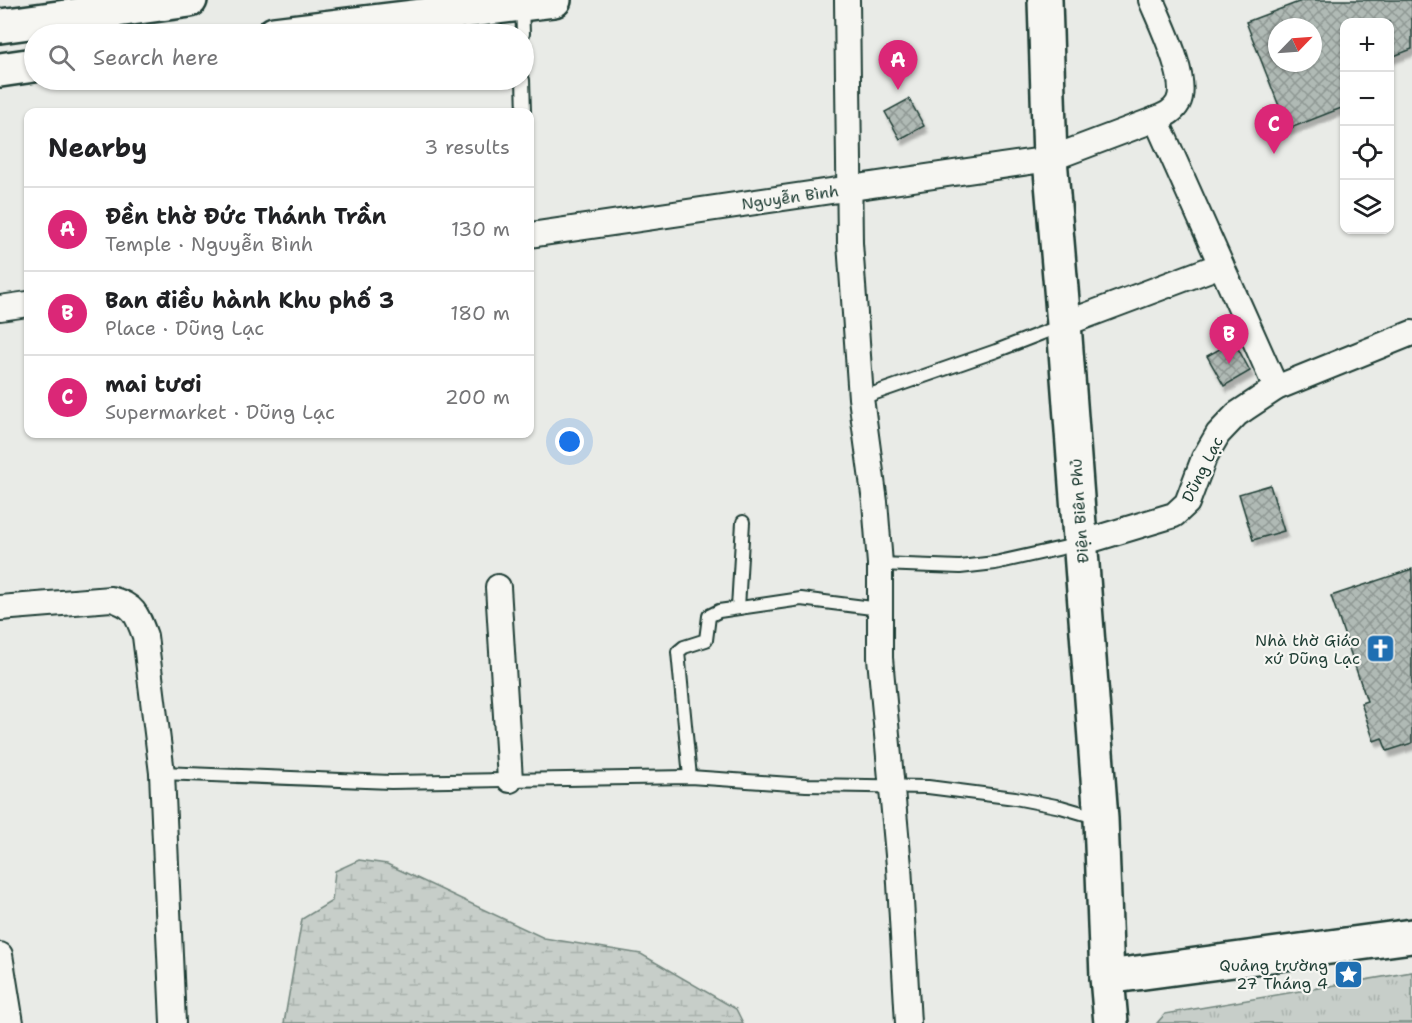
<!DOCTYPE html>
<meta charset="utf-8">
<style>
:root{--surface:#fff;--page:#f2f2f2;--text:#202124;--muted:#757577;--line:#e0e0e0;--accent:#db2777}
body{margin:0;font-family:"Shantell Sans",sans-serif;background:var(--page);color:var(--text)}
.controls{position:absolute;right:18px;top:18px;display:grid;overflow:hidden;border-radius:12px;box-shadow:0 2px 4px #0004}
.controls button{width:54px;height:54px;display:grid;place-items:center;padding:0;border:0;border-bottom:2px solid var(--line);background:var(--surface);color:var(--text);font:30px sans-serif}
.compass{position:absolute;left:1268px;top:18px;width:54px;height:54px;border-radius:50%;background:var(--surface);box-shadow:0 2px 4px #0004;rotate:65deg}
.you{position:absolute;left:570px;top:442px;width:21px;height:21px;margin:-15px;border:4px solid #fff;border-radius:50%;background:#1a73e8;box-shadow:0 0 0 9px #1a73e833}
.badge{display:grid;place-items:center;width:39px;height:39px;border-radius:50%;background:var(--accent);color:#fff;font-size:20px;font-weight:700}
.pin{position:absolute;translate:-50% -50px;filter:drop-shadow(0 2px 3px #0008)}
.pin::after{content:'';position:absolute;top:32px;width:21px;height:18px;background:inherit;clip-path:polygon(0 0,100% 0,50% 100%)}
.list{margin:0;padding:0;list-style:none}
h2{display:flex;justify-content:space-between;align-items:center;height:78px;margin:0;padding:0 24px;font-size:26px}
h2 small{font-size:20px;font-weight:400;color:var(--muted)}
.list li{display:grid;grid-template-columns:39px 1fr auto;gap:18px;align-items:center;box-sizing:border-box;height:84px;padding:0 24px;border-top:2px solid var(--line)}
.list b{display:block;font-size:22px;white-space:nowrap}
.list p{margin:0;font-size:20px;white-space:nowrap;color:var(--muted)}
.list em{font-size:20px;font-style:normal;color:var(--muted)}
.icon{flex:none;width:33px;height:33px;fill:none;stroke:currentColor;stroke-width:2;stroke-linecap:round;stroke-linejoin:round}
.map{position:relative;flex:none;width:1412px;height:1023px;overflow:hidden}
.search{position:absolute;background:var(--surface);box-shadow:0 2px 4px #0004;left:24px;top:24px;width:510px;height:66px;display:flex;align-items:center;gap:15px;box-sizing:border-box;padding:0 21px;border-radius:33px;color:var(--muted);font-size:22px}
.panel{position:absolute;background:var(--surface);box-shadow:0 2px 4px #0004;left:24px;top:108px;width:510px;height:330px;border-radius:12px}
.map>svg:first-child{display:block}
.grass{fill:url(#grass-tufts);stroke:#73867e;stroke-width:1.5}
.wetland{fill:url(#wetland-marsh);stroke:#73867e;stroke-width:1.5}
.building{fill:url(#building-cross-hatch);stroke:#1f3d34;stroke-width:1.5;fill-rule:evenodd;filter:url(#shadow)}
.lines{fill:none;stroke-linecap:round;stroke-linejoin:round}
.lane-casing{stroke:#1f3d34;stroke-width:16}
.street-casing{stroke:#1f3d34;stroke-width:28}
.secondary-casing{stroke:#1f3d34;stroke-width:38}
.primary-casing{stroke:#1f3d34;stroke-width:38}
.lane{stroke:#f6f6f2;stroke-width:12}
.street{stroke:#f6f6f2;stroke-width:24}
.secondary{stroke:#f6f6f2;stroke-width:33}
.primary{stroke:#f6f6f2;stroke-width:33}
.labels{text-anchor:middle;stroke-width:4.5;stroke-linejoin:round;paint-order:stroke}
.street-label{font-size:16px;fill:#1f3d34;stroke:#f6f6f2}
.poi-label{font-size:16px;fill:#1f3d34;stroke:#f6f6f2;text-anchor:end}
</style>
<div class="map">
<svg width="1412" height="1023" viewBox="0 0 1412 1023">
<defs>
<pattern id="grass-tufts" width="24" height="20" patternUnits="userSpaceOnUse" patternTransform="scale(1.5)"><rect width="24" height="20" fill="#c7cec9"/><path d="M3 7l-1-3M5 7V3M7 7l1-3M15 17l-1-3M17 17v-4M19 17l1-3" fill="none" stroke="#aab2ad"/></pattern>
<pattern id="wetland-marsh" width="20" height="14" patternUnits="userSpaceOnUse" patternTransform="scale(1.5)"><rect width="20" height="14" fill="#c7cec9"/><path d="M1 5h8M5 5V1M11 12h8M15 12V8" fill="none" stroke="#aab2ad"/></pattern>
<pattern id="building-cross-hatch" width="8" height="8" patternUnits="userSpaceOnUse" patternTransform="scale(1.5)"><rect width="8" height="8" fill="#b0bab5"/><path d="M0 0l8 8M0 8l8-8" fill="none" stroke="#8f9894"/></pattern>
<filter id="shadow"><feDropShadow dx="3.5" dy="6" stdDeviation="1.5" flood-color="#0004"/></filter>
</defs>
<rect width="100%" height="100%" fill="#e9ebe7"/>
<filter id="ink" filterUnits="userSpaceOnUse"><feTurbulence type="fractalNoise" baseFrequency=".0167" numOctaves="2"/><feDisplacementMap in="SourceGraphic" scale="12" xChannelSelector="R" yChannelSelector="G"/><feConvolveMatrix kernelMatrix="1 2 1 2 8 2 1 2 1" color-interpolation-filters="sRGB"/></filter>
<g filter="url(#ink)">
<path class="grass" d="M 1412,972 L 1412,1023 L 1157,1023 L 1165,1014 Z"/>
<path class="wetland" d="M 359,860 L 387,864 L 544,938 L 641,954 L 736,1009 L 743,1023 L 284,1023 L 302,919 L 332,901 L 335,871 Z"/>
<g class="building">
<path d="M 1304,0 L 1412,0 L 1412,49 L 1389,58 L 1389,22 L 1344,22 L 1344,107 L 1288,129 L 1246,22 ZM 1277,27 L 1313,27 L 1313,63 L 1277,63 Z"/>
<path d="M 909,99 L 924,126 L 900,139 L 885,112 Z"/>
<path d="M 1234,341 L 1250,371 L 1224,386 L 1207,356 Z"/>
<path d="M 1270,485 L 1284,531 L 1253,540 L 1239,494 Z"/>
<path d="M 1412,569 L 1412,743 L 1387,751 L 1382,738 L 1374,741 L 1361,703 L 1367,701 L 1331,596 Z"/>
</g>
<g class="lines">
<defs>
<g id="lane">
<path d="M 522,4 L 523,34"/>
<path d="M 523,80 L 524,112"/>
<path d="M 861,398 L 996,351 L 1063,325"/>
<path d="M 880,564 L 960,567 L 995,563 L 1080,544"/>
<path d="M 738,608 L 743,522"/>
<path d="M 162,773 L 391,782 L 690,777 L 806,785 L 928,787 L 1015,798 L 1061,807 L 1099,818"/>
<path d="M 690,777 L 678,652 L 684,647 L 706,640 L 709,616 L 719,611 L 801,599 L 880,609"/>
</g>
<g id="street">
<path d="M 847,0 L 850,243 L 861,398 L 875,502 L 880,564 L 880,658 L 899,866 L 908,1023"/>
<path d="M 1156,119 L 1276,388"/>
<path d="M 530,235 L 1050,159 L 1156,119 C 1165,115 1173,112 1178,103 C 1190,81 1160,22 1151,0"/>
<path d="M 0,308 L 28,304"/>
<path d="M 1064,324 L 1221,265"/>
<path d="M 1081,543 L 1174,515 L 1187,503 L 1204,458 L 1218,434 L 1237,414 L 1276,388 L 1412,333"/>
<path d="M 498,587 L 510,780"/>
<path d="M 0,608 L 111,599 C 134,605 137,614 145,636 L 162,773 L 173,1023"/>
<path d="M 0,955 L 11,1023"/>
</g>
<g id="secondary">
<path d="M 1045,0 L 1050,159 L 1064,324 L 1101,819 L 1107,977 L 1111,1023"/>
<path d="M 1107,977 L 1412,936"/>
</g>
<g id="primary">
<path d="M 0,26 L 190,0"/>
<path d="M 274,34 L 554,0"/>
<path d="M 0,70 L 34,65"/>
</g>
</defs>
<use href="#lane" class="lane-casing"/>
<use href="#street" class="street-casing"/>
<use href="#secondary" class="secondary-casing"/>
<use href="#primary" class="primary-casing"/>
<use href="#lane" class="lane"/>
<use href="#street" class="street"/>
<use href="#secondary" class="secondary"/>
<use href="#primary" class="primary"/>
</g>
</g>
<defs>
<symbol id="church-square" viewBox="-11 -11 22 22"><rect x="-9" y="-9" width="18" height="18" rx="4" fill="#1f6fb2" stroke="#f6f6f2"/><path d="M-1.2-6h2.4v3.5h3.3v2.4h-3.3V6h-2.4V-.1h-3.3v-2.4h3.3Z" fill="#fff"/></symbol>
<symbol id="sight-square" viewBox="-11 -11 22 22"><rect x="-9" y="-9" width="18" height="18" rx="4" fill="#1f6fb2" stroke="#f6f6f2"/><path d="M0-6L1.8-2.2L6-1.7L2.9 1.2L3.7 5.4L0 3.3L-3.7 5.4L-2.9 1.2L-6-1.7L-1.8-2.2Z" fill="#fff"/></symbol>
</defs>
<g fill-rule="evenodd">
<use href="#church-square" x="1364" y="632" width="33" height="33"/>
<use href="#sight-square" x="1332" y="958" width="33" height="33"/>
</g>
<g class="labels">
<g class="street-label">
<text transform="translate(790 197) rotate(-8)" y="6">Nguyễn Bình</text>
<text transform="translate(1202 469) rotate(-63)" y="6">Dũng Lạc</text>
<text transform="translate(1079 511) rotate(-94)" y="6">Điện Biên Phủ</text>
</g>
<g class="poi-label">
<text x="1360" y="646">Nhà thờ Giáo<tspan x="1360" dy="18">xứ Dũng Lạc</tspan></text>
<text x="1328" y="971">Quảng trường<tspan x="1328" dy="18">27 Tháng 4</tspan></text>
</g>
</g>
</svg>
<div class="controls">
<button>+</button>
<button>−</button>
<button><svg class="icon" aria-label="locate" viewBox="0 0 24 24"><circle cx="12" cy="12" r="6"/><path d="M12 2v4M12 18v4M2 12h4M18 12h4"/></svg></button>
<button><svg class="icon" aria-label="layers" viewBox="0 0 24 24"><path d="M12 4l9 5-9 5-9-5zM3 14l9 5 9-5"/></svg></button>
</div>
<svg class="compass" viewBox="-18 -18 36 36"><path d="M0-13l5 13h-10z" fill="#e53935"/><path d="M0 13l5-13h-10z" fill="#757577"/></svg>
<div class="you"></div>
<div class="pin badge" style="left:898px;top:90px">A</div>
<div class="pin badge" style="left:1229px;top:364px">B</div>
<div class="pin badge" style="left:1274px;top:154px">C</div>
<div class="search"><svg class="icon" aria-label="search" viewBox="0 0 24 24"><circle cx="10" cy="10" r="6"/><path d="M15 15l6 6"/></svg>Search here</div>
<section class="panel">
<h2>Nearby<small>3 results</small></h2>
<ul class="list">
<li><span class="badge">A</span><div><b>Đền thờ Đức Thánh Trần</b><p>Temple · Nguyễn Bình</p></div><em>130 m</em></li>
<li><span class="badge">B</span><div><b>Ban điều hành Khu phố 3</b><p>Place · Dũng Lạc</p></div><em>180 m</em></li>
<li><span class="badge">C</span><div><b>mai tươi</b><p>Supermarket · Dũng Lạc</p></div><em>200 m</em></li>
</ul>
</section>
</div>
